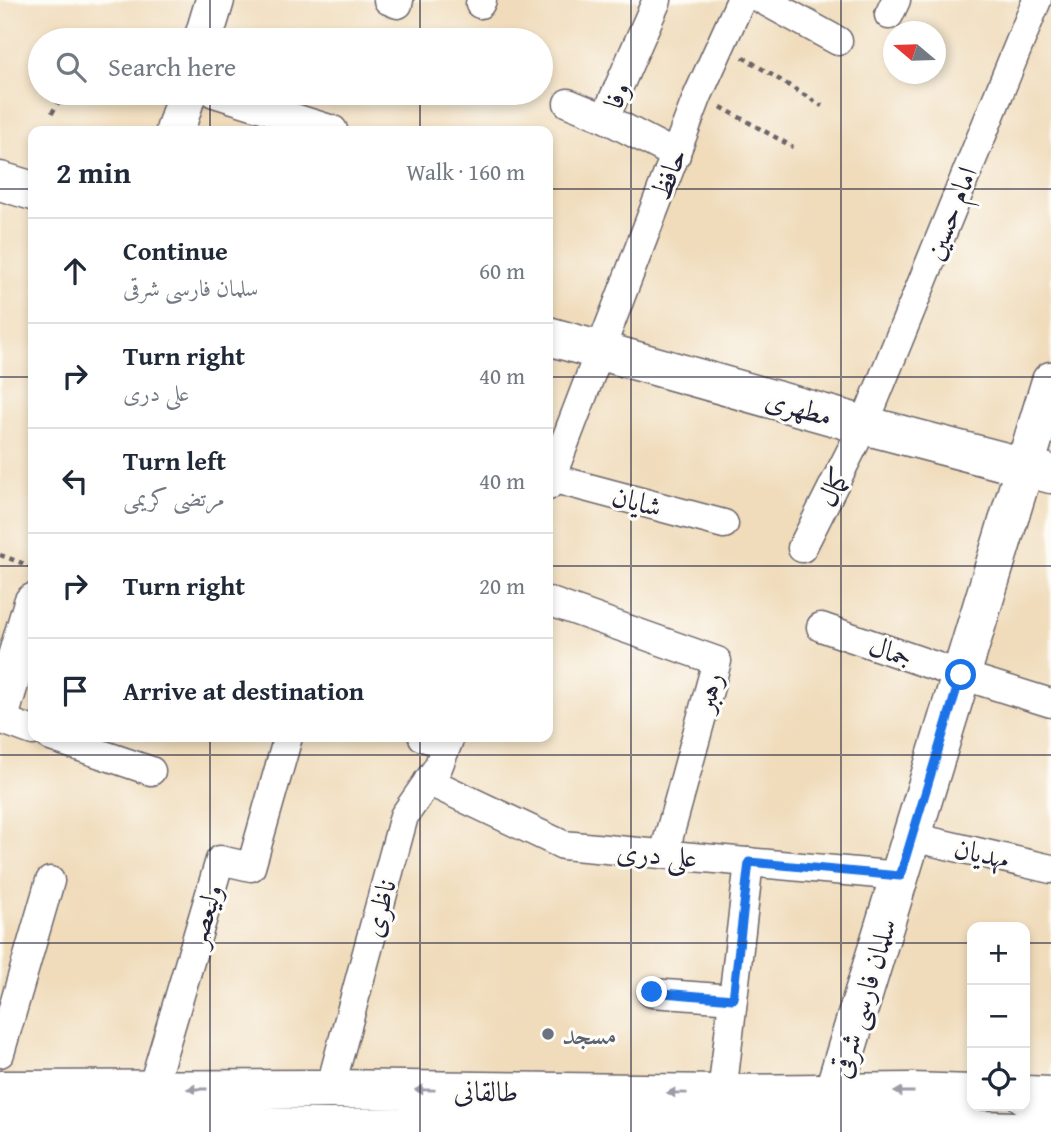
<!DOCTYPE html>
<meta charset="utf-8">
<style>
:root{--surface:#fff;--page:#f6f6f7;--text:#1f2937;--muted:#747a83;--line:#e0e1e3}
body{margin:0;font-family:"Gentium Book Plus",Amiri,serif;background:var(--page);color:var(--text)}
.controls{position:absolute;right:21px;bottom:21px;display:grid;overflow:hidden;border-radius:14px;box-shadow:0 4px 10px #0003}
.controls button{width:63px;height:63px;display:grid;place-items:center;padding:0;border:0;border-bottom:2px solid var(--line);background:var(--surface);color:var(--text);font:35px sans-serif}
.compass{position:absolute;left:883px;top:21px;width:63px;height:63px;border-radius:50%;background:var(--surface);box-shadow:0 4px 10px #0003;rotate:289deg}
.stop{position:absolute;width:21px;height:21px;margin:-16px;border:5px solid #1a73e8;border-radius:50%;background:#fff}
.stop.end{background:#1a73e8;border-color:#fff;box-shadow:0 2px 7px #0008}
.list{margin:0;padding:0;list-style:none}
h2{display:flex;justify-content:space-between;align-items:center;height:91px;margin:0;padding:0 28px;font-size:30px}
h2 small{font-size:23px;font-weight:400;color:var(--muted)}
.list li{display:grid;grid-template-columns:46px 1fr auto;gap:21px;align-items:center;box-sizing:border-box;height:105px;padding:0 28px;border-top:2px solid var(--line)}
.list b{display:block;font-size:26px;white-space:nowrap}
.list p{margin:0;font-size:23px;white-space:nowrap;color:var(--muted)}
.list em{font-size:23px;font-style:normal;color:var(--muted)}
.icon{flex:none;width:38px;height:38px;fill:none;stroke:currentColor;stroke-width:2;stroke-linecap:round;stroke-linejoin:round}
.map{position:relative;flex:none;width:1051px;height:1132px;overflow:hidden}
.search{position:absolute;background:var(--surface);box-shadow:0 4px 10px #0003;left:28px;top:28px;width:525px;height:77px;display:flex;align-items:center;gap:18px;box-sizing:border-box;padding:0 24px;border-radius:38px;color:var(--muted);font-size:26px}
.panel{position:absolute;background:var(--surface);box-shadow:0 4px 10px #0003;left:28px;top:126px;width:525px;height:616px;border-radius:14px}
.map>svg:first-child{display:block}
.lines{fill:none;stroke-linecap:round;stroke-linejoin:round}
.street-casing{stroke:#6a6368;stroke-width:31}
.secondary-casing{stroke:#6a6368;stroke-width:41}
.primary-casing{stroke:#6a6368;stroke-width:41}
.path{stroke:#6a6368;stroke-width:4.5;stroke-dasharray:5 5;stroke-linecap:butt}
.street{stroke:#fff;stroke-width:28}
.secondary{stroke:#fff;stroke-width:38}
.primary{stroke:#fff;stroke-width:38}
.oneway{fill:#9c9ca7}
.route{stroke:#1a73e8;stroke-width:9}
.grid{fill:none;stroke:#22223b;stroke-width:2;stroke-opacity:0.55}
.worship-dot{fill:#6b7280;stroke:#fdfcf7;stroke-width:2.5}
.labels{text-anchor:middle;stroke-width:6;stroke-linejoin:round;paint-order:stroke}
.street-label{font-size:28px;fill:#22223b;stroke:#fdfcf7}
.worship-label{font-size:28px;fill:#5b616d;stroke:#fdfcf7;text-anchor:start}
</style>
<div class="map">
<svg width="1051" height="1132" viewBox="0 0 1051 1132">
<rect width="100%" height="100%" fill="#fdfcf7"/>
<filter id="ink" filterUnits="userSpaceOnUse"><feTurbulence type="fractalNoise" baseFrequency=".0143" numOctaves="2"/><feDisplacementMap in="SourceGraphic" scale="14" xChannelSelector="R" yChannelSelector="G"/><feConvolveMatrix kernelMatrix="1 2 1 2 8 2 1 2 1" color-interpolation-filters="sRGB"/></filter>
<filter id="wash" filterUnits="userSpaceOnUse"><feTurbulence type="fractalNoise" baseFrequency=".00686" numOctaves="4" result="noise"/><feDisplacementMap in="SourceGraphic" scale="28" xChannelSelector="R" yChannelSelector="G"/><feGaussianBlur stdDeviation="1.57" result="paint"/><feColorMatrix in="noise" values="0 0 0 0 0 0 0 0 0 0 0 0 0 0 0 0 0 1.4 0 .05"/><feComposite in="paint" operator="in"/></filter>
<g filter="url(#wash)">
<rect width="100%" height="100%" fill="#f0dcbb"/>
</g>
<g filter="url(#ink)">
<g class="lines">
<defs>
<g id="street">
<path d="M 388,0 L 398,4 L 399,0"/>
<path d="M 657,0 L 605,118 L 676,155"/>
<path d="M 763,0 L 838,41"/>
<path d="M 480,4 L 482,0"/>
<path d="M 889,15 L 896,0"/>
<path d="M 214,93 L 333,130"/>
<path d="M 568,103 L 605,118"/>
<path d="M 551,478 L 724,524"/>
<path d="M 548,486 L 698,95 L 741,0"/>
<path d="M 802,548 L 864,425 L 1037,0"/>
<path d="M 548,601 L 717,661 L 664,854"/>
<path d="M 821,627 L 961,675 L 1051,703"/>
<path d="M 0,719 L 33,731"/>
<path d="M 51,737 L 151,771"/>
<path d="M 423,737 L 447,744"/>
<path d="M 428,781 L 563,845 L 900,876"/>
<path d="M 912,837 L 1051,869"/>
<path d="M 652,993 L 733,999"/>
<path d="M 0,1053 L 50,881"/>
<path d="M 152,1089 L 220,860 L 251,867 L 288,737"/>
<path d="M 330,1089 L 404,816 L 438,767 L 450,737"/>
<path d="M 722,1094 L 749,862"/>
</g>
<g id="secondary">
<path d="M 203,40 L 215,0"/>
<path d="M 175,131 L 187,93"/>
<path d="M 0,181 L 33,191"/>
<path d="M 548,336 L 864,425 L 1051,474"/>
<path d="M 0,714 L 33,603"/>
<path d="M 824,1123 L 1051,381"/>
</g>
<g id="primary">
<path d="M 0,1090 L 330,1089 L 722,1094 L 911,1092 L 972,1094"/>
<path d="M 1025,1095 L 1051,1096"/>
<path d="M 0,1123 L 330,1128 L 810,1125 L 1051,1132"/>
</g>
</defs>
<use href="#street" class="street-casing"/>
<use href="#secondary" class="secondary-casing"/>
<use href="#primary" class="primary-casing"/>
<g class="path">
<path d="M 743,57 L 822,106"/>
<path d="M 721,107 L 793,147"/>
<path d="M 52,113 L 64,93"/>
<path d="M 0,555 L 33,567"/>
</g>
<use href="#street" class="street"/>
<use href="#secondary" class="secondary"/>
<use href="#primary" class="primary"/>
</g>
<defs><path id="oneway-solid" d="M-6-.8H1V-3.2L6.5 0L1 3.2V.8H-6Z" transform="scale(1.75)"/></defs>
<g class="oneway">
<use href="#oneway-solid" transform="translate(197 1089) rotate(180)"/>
<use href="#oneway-solid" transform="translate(425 1090) rotate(-179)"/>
<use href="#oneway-solid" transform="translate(904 1092) rotate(-180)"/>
<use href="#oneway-solid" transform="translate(677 1093) rotate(-179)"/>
</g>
</g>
<g class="lines" filter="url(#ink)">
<path class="route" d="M 652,992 L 733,999 L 749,862 L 900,876 L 961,675"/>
</g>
<path class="grid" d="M 210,0 L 210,40M 420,0 L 420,40M 631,0 L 631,1132M 841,0 L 841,1132M 210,93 L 210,131M 420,93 L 420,131M 0,189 L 33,189M 548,189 L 1051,189M 0,377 L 33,377M 548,377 L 1051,377M 0,566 L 33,566M 548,566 L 1051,566M 210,737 L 210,1132M 420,737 L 420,1132M 0,755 L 1051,755M 0,943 L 972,943M 1025,943 L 1051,943"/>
<circle class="worship-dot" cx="548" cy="1034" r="7"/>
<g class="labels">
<g class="street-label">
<text transform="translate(616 95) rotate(-69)" y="10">وفا</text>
<text transform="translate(668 174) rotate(-69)" y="10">حافظ</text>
<text transform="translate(950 213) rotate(-68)" y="10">امام حسین</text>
<text transform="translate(799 407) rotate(16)" y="10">مطهری</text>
<text transform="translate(833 487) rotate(-63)" y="10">کمال</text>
<text transform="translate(637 501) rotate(15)" y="10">شایان</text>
<text transform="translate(891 651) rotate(19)" y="10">جمال</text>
<text transform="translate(708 692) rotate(-76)" y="10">رهبر</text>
<text transform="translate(982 853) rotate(13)" y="10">مهدیان</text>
<text transform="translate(657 854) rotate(5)" y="10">علی دری</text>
<text transform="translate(379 908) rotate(-75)" y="10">ناظری</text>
<text transform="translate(204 915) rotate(-73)" y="10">ولیعصر</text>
<text transform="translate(863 998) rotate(-73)" y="10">سلمان فارسی شرقی</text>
<text transform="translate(486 1091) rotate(1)" y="10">طالقانی</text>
</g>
<g class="worship-label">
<text x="562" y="1044">مسجد</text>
</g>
</g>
</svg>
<div class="controls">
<button>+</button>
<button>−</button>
<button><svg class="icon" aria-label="locate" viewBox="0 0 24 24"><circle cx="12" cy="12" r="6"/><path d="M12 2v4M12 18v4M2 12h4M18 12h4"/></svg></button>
</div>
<svg class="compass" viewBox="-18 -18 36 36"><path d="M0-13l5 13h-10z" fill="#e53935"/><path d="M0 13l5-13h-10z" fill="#747a83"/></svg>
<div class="stop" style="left:961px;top:675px"></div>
<div class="stop end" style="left:652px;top:992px"></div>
<div class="search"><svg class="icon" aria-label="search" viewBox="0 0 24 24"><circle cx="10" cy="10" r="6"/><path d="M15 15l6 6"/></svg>Search here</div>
<section class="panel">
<h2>2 min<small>Walk · 160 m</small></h2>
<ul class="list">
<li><svg class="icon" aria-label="ahead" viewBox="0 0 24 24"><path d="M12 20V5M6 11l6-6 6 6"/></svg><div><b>Continue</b><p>سلمان فارسی شرقی</p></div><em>60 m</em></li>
<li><svg class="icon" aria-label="right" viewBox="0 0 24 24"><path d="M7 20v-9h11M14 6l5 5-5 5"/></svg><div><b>Turn right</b><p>علی دری</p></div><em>40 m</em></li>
<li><svg class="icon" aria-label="left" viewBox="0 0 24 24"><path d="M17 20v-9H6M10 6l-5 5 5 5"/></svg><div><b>Turn left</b><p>مرتضی کریمی</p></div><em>40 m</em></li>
<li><svg class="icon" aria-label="right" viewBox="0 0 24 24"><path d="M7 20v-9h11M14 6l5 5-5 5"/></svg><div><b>Turn right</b></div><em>20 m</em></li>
<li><svg class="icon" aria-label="arrive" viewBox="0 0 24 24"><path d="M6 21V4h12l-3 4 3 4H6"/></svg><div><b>Arrive at destination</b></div></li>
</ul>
</section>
</div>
